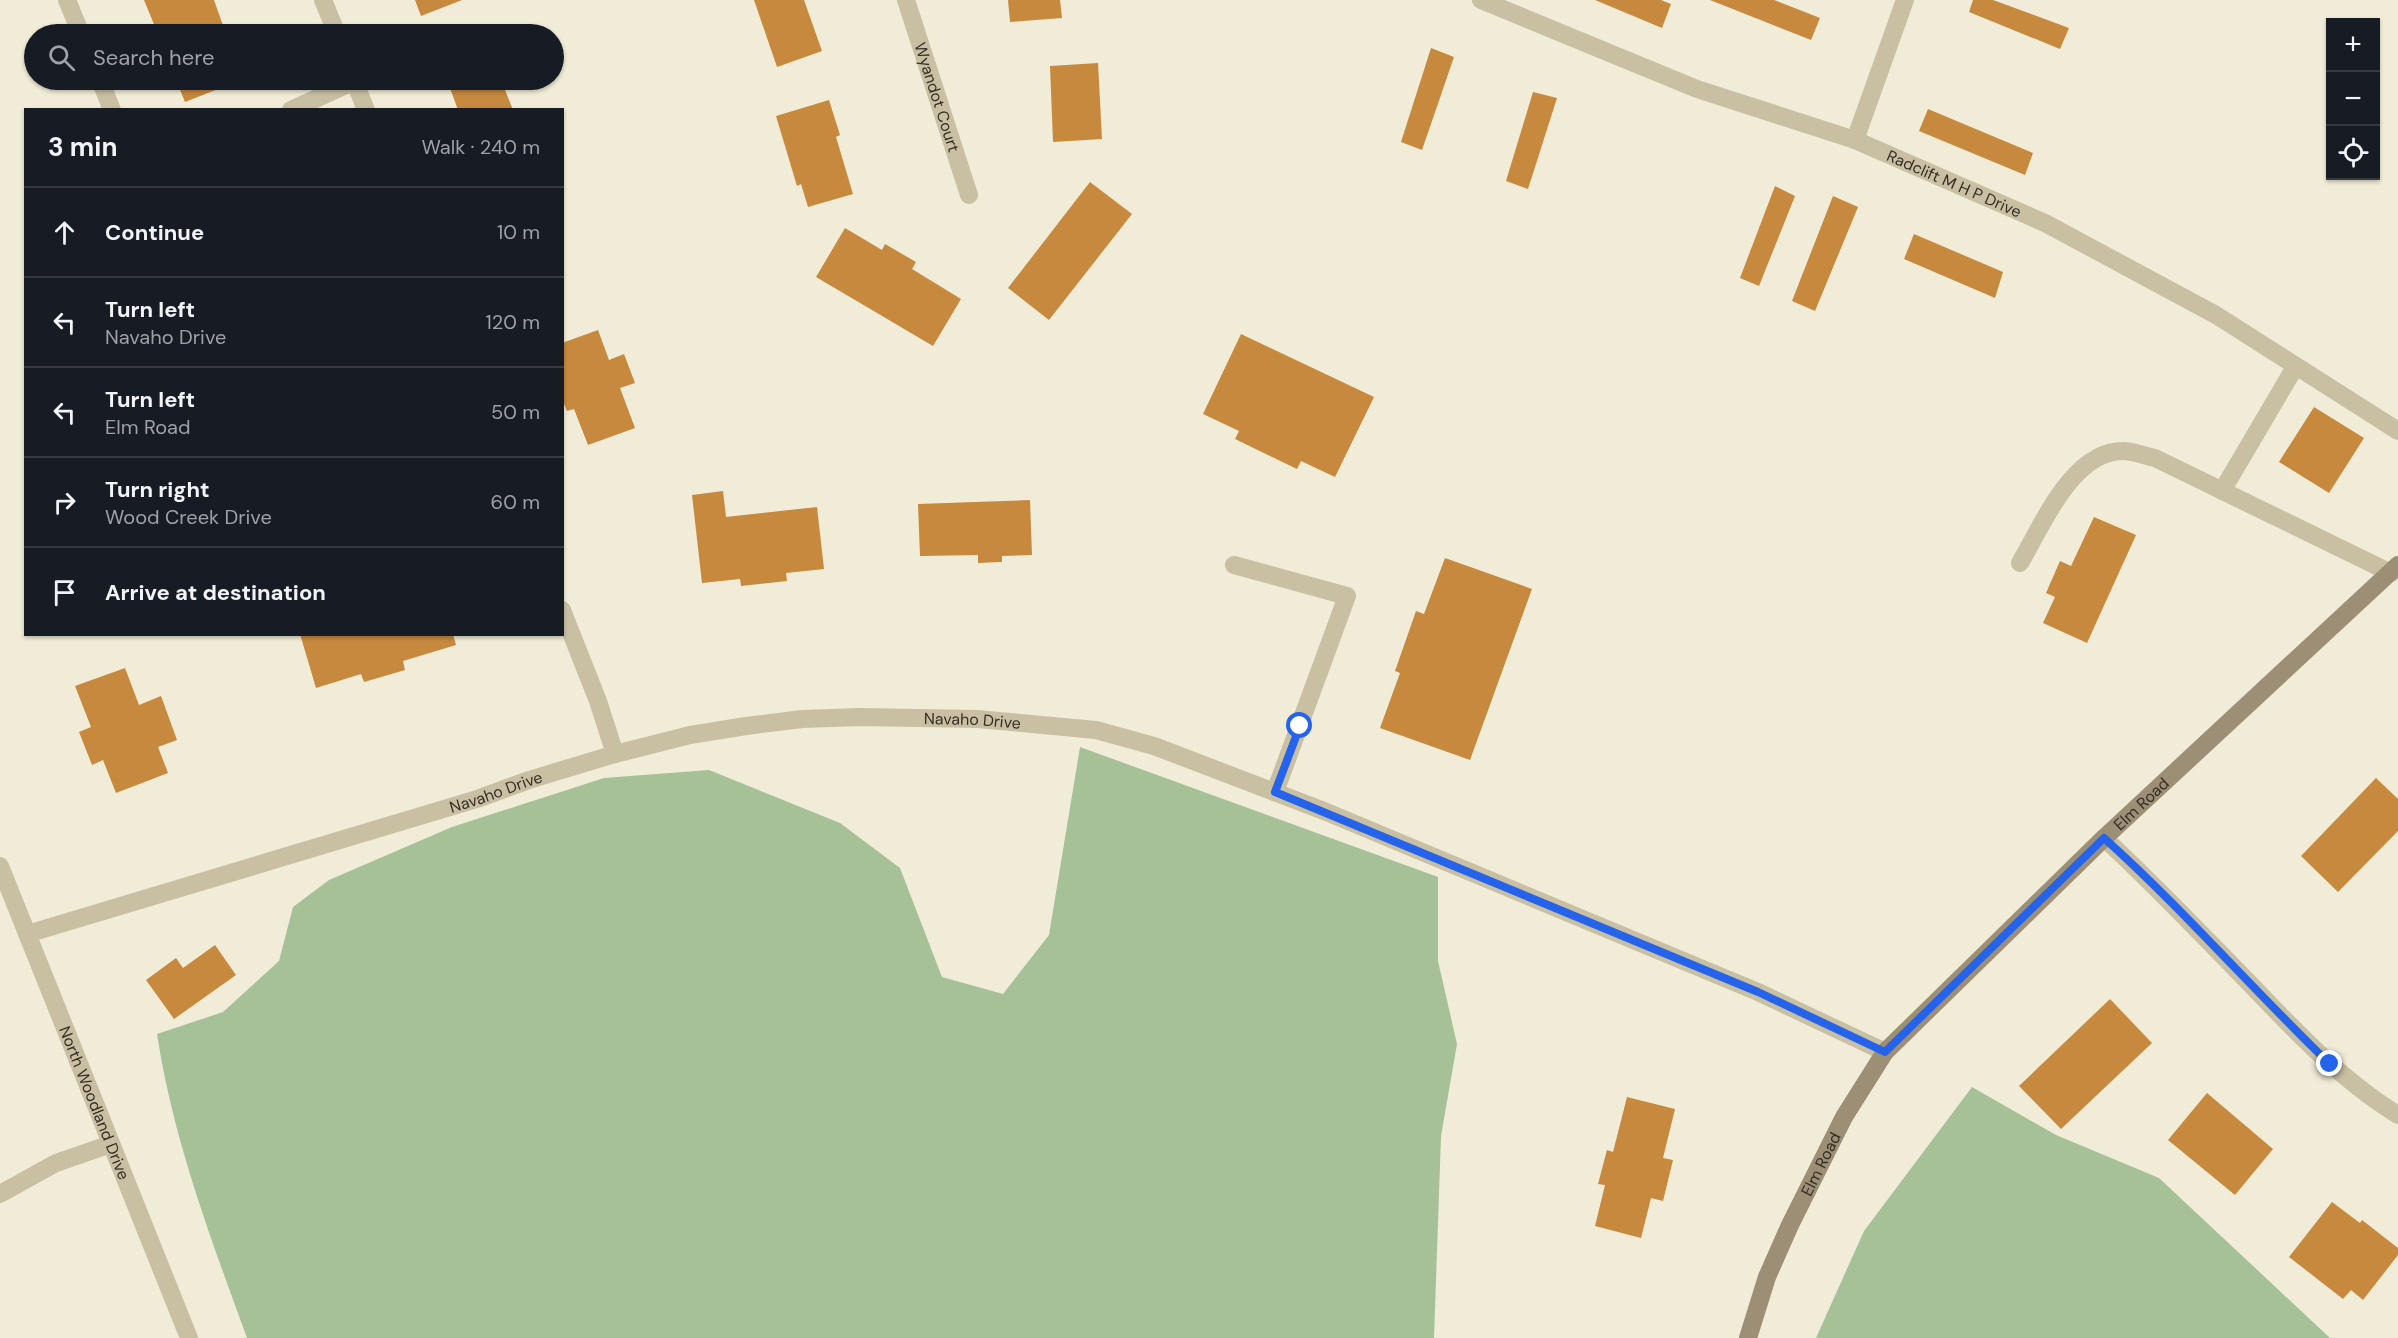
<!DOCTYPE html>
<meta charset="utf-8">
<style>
:root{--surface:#171b24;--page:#242831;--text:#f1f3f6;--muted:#9ea1a6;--line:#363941}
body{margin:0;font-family:"DM Sans",sans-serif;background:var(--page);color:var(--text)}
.controls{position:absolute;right:18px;top:18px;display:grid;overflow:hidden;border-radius:0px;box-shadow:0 2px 4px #0004}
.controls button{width:54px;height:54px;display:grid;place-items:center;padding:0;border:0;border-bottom:2px solid var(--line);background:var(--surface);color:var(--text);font:30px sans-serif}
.stop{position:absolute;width:18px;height:18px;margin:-14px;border:4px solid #2563eb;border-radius:50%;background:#fff}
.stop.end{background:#2563eb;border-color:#fff;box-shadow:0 2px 6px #0008}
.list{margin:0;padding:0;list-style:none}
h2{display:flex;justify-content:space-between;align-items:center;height:78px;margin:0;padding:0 24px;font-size:26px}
h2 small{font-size:20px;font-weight:400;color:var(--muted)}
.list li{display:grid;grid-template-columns:39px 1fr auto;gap:18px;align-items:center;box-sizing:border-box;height:90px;padding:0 24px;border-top:2px solid var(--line)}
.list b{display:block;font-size:22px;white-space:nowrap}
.list p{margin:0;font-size:20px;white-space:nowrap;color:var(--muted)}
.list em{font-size:20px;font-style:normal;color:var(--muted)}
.icon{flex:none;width:33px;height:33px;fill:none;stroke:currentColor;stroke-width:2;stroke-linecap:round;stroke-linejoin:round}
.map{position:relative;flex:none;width:2398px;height:1338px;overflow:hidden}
.search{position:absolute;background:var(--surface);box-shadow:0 2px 4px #0004;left:24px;top:24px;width:540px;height:66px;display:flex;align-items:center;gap:15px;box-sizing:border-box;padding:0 21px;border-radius:33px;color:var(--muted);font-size:22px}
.panel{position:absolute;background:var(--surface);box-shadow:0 2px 4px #0004;left:24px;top:108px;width:540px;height:528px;border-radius:0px}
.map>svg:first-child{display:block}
.green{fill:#a6c097}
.building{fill:#c7893e}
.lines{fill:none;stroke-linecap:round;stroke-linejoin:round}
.lane{stroke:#c9c0a3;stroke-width:18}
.street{stroke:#c9c0a3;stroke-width:18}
.secondary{stroke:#9c8f75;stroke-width:18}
.route{stroke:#2563eb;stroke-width:8}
.labels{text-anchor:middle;stroke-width:5;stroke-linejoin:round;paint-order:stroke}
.street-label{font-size:16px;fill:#342e25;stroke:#f9f5e3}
</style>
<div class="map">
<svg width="2398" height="1338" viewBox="0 0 2398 1338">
<rect width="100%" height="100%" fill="#f1ecd7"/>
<g class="green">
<path d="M 1080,747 L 1438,877 L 1438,961 L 1457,1044 L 1441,1136 L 1434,1338 L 247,1338 C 211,1239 173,1139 157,1034 L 223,1012 L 279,961 L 293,907 L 329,880 L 452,827 L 604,778 L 709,770 L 840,823 L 900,868 L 942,977 L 1003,994 L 1049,935 Z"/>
<path d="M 1972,1087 L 2056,1135 L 2159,1178 L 2330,1338 L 1816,1338 L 1864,1231 Z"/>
</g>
<g class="building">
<path d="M 144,0 L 214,0 L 226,34 L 158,34 Z"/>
<path d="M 415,0 L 462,0 L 421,16 Z"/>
<path d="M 754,0 L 804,0 L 822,51 L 777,67 Z"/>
<path d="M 1008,0 L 1060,0 L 1062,18 L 1010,22 Z"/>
<path d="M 1595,0 L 1661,0 L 1671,4 L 1662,28 Z"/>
<path d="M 1710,0 L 1774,0 L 1820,18 L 1811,40 Z"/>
<path d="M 1973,0 L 1993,0 L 2069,28 L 2060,49 L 1969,12 Z"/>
<path d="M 1431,48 L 1454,57 L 1422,150 L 1401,142 Z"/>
<path d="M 1098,63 L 1102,139 L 1053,142 L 1050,66 Z"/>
<path d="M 176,80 L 241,80 L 185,102 Z"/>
<path d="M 447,80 L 501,80 L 513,110 L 458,110 Z"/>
<path d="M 1533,92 L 1557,98 L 1528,189 L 1506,181 Z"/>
<path d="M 829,100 L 840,135 L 836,137 L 853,194 L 808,207 L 801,184 L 797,186 L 776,116 Z"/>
<path d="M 1928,109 L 2033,153 L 2025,175 L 1919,131 Z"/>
<path d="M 1090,182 L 1132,214 L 1049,320 L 1008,288 Z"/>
<path d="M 1775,186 L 1795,196 L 1759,286 L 1740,278 Z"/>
<path d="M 1833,196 L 1858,207 L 1815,311 L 1792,301 Z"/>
<path d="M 845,228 L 882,250 L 885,244 L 916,262 L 912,269 L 961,299 L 933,346 L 816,277 Z"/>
<path d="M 1914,234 L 2003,272 L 1995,298 L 1904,259 Z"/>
<path d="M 598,330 L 609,360 L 624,354 L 635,383 L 620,388 L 635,428 L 588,445 L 574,409 L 567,411 L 562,399 L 562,343 Z"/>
<path d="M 1241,334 L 1374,397 L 1335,477 L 1301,461 L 1297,469 L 1235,439 L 1239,431 L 1203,414 Z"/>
<path d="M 2314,407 L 2364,438 L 2329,493 L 2279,462 Z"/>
<path d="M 723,491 L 726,517 L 817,507 L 824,569 L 786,573 L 787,581 L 741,586 L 740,579 L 702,583 L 692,495 Z"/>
<path d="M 1030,500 L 1032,555 L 1002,556 L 1002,562 L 978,563 L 978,555 L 920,556 L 918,504 Z"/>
<path d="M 2094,517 L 2136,535 L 2087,643 L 2043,623 L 2055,597 L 2046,593 L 2060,561 L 2071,566 Z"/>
<path d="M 1445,558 L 1532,589 L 1470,760 L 1380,728 L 1400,673 L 1395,671 L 1416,611 L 1424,614 Z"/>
<path d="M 300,634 L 453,634 L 456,645 L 403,661 L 405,670 L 364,682 L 361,674 L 316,688 Z"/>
<path d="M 125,668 L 139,705 L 161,696 L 177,740 L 158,747 L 168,773 L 116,793 L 103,760 L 92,765 L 79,732 L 91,727 L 75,686 Z"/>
<path d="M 2376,778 L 2398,799 L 2398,831 L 2338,892 L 2301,856 Z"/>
<path d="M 215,945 L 236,975 L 174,1019 L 146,980 L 176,958 L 183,968 Z"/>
<path d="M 2110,999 L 2152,1043 L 2061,1129 L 2019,1086 Z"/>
<path d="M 2207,1093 L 2273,1149 L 2235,1195 L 2168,1140 Z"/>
<path d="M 1627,1097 L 1675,1109 L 1663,1158 L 1673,1160 L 1663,1201 L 1651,1198 L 1641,1238 L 1595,1226 L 1605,1185 L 1598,1184 L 1607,1150 L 1613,1152 Z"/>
<path d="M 2332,1202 L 2360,1223 L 2362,1220 L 2398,1248 L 2398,1255 L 2363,1300 L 2351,1290 L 2343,1299 L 2289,1257 Z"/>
</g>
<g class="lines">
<g class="lane">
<path d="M 67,0 L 81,34"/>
<path d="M 100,80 L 112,110"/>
<path d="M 291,110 L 355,81"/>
<path d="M 1855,140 L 1905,0"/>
<path d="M 2222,491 L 2295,367"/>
<path d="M 2020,563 C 2042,526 2072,451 2123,451 C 2133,451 2145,456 2155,458 L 2391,573"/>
<path d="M 1234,565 L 1347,596 L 1275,792"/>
<path d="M 0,1194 L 56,1163 L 111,1144"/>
</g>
<g class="street">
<path d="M 323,0 L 337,34"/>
<path id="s1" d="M 906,0 L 969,195"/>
<path id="s2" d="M 1481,0 L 1697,89 L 1855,140 L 2045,223 L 2216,315 L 2398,431"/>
<path d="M 354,80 L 366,110"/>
<path d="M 562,610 L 598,701 L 615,754"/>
<path d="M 2104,838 C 2156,886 2205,938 2255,989 C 2298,1034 2344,1082 2398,1115"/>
<path id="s3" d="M 0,866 L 189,1338"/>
<path id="s4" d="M 27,934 L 477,799 L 529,780 L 615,754 L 690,735 L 746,726 L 802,719 L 860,717 L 978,719 L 1096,730 L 1154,746 L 1324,811 L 1758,992 L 1885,1052"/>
</g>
<path class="secondary" id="s5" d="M 1748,1338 L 1767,1277 L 1790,1225 L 1844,1117 L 1885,1052 L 2104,838 L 2398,565"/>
</g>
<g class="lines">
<path class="route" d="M 1300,726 L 1275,792 L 1758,992 L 1885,1052 L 2104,838 C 2183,909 2253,990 2330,1064"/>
</g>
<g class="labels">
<g class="street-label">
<text dy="6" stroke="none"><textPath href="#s1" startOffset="102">Wyandot Court</textPath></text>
<text dy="6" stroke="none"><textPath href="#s2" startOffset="508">Radclift M H P Drive</textPath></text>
<text dy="6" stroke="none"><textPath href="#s4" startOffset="976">Navaho Drive</textPath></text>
<text dy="6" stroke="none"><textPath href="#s4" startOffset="490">Navaho Drive</textPath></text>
<text dy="6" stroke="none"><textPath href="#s5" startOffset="675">Elm Road</textPath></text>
<text dy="6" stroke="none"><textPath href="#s3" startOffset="255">North Woodland Drive</textPath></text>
<text dy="6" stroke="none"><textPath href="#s5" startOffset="189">Elm Road</textPath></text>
</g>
</g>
</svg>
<div class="controls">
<button>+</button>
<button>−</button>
<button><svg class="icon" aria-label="locate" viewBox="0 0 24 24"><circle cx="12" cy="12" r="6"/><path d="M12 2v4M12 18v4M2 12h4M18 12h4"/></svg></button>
</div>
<div class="stop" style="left:1300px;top:726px"></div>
<div class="stop end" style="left:2330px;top:1064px"></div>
<div class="search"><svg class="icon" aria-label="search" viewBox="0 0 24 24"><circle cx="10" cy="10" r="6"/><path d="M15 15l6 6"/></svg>Search here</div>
<section class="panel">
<h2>3 min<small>Walk · 240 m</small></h2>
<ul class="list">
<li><svg class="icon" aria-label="ahead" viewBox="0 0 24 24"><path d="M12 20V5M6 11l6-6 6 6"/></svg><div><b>Continue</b></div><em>10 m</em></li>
<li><svg class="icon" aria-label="left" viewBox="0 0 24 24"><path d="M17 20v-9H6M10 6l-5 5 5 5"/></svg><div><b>Turn left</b><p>Navaho Drive</p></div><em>120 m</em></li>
<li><svg class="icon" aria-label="left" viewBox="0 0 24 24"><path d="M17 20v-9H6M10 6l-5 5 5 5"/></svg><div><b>Turn left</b><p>Elm Road</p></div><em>50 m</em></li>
<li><svg class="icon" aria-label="right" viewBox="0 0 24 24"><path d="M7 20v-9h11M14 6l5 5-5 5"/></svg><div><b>Turn right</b><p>Wood Creek Drive</p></div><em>60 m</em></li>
<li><svg class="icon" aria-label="arrive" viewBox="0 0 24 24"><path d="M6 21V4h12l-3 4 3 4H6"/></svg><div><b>Arrive at destination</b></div></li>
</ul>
</section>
</div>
